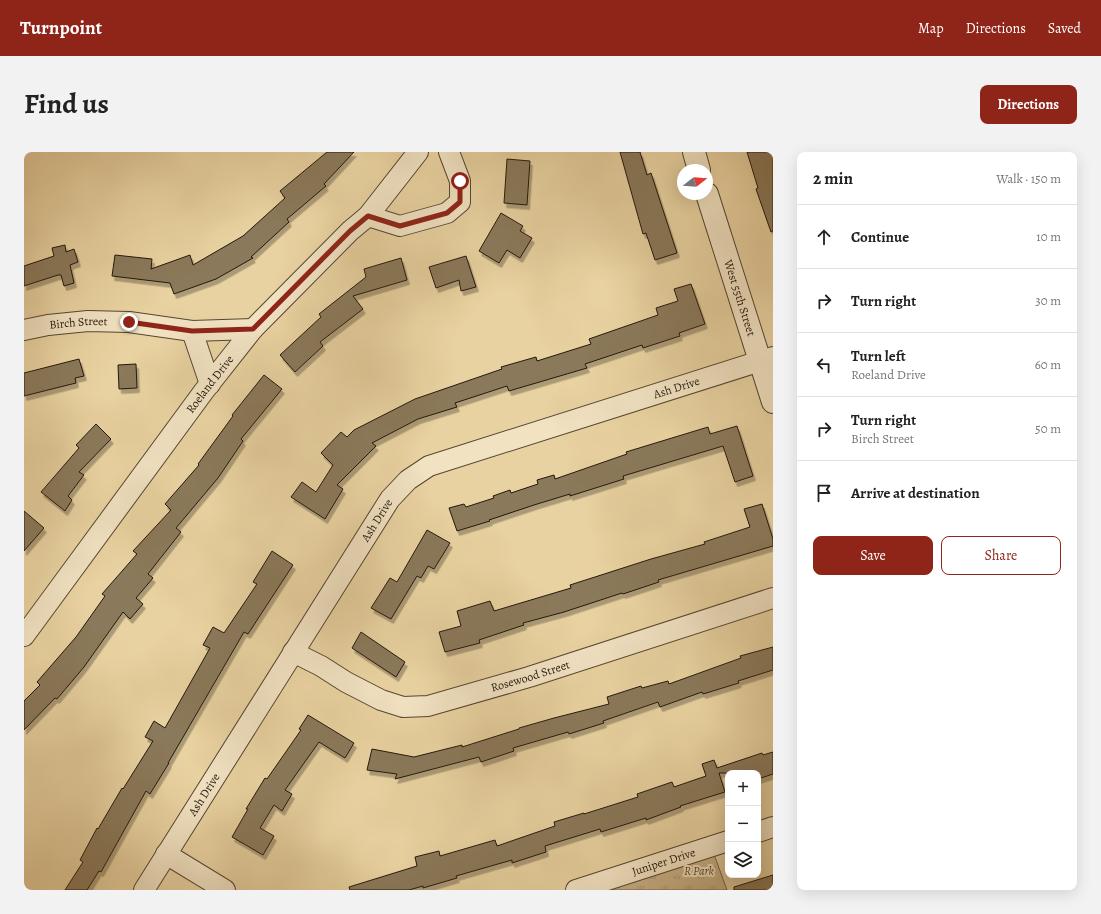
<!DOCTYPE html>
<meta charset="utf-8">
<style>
:root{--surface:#fff;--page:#f2f2f2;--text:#222;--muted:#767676;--line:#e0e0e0;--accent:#8f2418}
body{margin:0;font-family:Alegreya,serif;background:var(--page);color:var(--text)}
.controls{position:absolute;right:12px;bottom:12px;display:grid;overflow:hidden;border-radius:8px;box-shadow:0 4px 16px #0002}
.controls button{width:36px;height:36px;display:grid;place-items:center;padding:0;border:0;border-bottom:1px solid var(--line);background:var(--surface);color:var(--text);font:20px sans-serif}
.compass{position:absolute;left:653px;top:12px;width:36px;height:36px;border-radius:50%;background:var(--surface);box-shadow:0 4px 16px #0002;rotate:73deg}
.stop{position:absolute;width:12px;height:12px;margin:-9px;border:3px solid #8f2418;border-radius:50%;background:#fff}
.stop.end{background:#8f2418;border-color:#fff;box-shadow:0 1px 4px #0008}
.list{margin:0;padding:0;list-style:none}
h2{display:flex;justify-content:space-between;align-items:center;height:52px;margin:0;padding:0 16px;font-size:17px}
h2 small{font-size:13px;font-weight:400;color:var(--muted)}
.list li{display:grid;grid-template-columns:26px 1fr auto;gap:12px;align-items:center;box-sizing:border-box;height:64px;padding:0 16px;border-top:1px solid var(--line)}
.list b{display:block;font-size:15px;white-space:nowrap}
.list p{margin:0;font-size:13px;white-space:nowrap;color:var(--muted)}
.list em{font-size:13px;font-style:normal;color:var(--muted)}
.actions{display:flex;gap:8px;padding:12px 16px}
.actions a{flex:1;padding:9px 0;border:1px solid var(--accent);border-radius:8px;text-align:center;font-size:14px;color:var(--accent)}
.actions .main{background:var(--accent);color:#fff}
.icon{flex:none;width:22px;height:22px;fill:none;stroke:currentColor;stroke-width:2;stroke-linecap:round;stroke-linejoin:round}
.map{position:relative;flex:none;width:749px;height:738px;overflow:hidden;border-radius:8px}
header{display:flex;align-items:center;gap:24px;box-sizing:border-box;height:56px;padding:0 20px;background:var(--accent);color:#fff}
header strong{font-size:19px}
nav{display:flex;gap:22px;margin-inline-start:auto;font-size:14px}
.intro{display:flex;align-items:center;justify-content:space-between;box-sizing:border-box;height:96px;padding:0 24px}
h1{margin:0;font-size:28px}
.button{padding:10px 18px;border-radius:8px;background:var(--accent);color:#fff;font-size:14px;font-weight:700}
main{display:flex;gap:24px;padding:0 24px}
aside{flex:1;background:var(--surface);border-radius:8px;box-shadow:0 4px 16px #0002}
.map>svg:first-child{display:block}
.park{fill:url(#park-tufts);stroke:#76654a}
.building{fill:#8a795a;stroke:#24180d;filter:url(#shadow)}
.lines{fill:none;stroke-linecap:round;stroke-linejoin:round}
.minor-casing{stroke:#554632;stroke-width:22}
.tertiary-casing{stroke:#554632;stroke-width:24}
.minor{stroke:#f1e2c2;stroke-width:20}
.tertiary{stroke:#f1e2c2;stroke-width:22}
.route{stroke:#8f2418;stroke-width:5}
.labels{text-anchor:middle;stroke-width:4;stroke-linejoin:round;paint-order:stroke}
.street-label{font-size:12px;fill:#24180d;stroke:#f1e2c2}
.park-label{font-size:12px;font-style:italic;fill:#554632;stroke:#f1e2c2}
</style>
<header>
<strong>Turnpoint</strong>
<nav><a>Map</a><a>Directions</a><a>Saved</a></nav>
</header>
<div class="intro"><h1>Find us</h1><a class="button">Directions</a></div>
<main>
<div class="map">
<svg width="749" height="738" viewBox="0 0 749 738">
<defs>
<pattern id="park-tufts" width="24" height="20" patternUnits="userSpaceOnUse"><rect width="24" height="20" fill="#c8b288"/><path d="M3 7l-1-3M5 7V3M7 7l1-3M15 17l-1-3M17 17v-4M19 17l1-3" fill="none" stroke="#ac9874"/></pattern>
<filter id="shadow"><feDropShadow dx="2.5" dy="4.5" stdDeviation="0" flood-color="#0004"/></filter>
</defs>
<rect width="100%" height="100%" fill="#e9d2a1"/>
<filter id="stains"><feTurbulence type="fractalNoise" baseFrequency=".005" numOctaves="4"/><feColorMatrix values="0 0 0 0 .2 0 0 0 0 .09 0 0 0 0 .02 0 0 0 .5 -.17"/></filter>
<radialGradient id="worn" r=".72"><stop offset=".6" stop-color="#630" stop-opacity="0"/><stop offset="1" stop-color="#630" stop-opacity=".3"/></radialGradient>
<path class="park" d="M 687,694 L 703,738 L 552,738 Z"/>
<g class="building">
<path d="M 303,0 L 330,0 L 300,32 L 302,34 L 263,67 L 265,70 L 227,105 L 229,106 L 192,127 L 150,142 L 146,131 L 88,124 L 91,103 L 128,107 L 127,117 L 166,103 L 169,113 L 219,84 L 261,46 L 256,39 Z"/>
<path d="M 596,0 L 616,0 L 623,23 L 627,21 L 653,101 L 631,108 L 622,81 L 619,82 Z"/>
<path d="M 723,0 L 749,0 L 749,79 L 747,80 L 732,37 L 734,36 Z"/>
<path d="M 483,7 L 506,9 L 503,53 L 480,51 Z"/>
<path d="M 477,61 L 499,74 L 496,79 L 508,86 L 496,106 L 483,98 L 475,111 L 455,99 Z"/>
<path d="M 41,93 L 42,100 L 50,97 L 54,110 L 46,113 L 50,131 L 40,134 L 37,123 L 34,123 L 0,134 L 0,114 L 30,104 L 28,96 Z"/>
<path d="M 442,104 L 452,135 L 437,139 L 435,128 L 412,136 L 405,115 Z"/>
<path d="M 377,106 L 383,128 L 329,144 L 339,157 L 296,190 L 299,194 L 271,220 L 256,203 L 297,165 L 295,162 L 342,125 L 340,117 Z"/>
<path d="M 667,132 L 681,172 L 655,181 L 656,184 L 619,196 L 618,193 L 561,212 L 563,216 L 485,239 L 483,234 L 431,251 L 433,255 L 394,267 L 348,291 L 352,294 L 313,333 L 319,337 L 301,367 L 267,345 L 278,330 L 292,340 L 309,313 L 297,301 L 317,280 L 323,285 L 330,278 L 391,247 L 478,217 L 477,215 L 512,205 L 513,209 L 567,192 L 565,187 L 634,163 L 632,156 L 654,149 L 650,137 Z"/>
<path d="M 55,207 L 60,224 L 51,226 L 52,231 L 0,244 L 0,221 Z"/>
<path d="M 112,212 L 113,236 L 95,237 L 94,213 Z"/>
<path d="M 240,223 L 258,237 L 217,287 L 219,289 L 194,326 L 152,376 L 157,380 L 124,422 L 129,426 L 112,446 L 119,452 L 106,467 L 99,460 L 60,515 L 33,547 L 31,546 L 0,578 L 0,549 L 16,533 L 13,530 L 52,485 L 81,444 L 78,442 L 113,402 L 109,399 L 147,358 L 141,352 L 175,313 L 174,312 L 209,264 L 208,263 Z"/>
<path d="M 72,272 L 87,287 L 55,320 L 60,323 L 44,344 L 48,348 L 41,359 L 17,340 L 55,296 L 52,293 Z"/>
<path d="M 713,274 L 729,324 L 711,330 L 699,294 L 599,324 L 600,327 L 546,344 L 546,342 L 510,353 L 465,368 L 466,369 L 433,379 L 425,356 L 440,352 L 442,355 L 470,346 L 469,344 L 486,338 L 487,341 L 514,332 L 513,328 L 530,323 L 531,327 L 603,302 L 602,300 L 684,275 L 686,282 Z"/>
<path d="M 738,352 L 749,387 L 749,394 L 634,428 L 635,430 L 599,442 L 598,441 L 540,460 L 499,471 L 500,473 L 455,488 L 456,491 L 421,500 L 415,480 L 437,474 L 433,459 L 466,449 L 470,459 L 547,436 L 546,433 L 627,407 L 681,392 L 680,390 L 726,375 L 720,357 Z"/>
<path d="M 0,359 L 20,376 L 0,399 Z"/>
<path d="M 403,378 L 426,391 L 410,417 L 404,414 L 397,426 L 393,424 L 367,467 L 347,456 L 366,426 L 373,430 Z"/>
<path d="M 248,399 L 269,413 L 224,482 L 220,480 L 144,611 L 145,611 L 126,642 L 122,639 L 77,720 L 75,719 L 63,738 L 41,738 L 59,710 L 56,708 L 73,676 L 74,677 L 98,636 L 99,637 L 129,589 L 121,585 L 130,569 L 141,576 L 186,496 L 179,493 L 189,475 L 200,481 L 233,432 L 229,430 Z"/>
<path d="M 337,480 L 381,510 L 372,525 L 328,496 Z"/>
<path d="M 749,495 L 749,518 L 714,529 L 715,531 L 679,542 L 678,540 L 636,555 L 634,550 L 579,569 L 580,571 L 545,582 L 544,580 L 489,596 L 490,599 L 457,610 L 455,605 L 371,627 L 373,622 L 343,618 L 348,597 L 390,605 L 438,593 L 438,595 L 495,577 L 495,576 L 530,566 L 585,552 L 583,545 L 617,534 L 618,536 L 644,529 L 645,532 L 717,506 L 716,504 Z"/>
<path d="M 284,563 L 330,591 L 321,606 L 295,590 L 261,638 L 268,642 L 258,659 L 250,653 L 236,676 L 250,684 L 239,703 L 208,685 L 224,657 L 222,657 L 241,626 L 243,627 L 277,578 L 275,577 Z"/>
<path d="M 749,600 L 749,622 L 734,627 L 734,621 L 695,621 L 701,640 L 656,654 L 657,655 L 622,668 L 622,666 L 577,680 L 576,677 L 521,694 L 522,700 L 488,711 L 488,708 L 432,724 L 433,726 L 399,736 L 399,734 L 385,738 L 326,738 L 325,735 L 393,714 L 391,705 L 415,699 L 416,704 L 471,688 L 473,694 L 531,674 L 530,670 L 560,661 L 560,662 L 614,645 L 613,642 L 648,630 L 650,635 L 682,624 L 678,612 L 690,608 L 693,616 L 738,601 L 739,603 Z"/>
<path d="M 749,723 L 749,738 L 710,738 L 710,735 Z"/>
</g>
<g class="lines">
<defs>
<g id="minor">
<path d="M 344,64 L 376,74 L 423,61 L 436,50 L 436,29 L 425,0"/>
<path id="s1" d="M 0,178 L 24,173 L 64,169 L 105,170 L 168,179 L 229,177"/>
<path d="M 168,179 L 186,232"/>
<path id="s2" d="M 0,484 L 180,239 L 229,177 L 326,79 L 344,64 L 394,0"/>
<path id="s3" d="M 269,500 L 297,514 L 322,530 L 357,548 L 379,555 L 404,554 L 505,525 L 749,446"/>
<path d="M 734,680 L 749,675"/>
<path d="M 142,702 L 201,738"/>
<path id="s4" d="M 120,738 L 366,347 L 384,328 L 405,314 L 749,205"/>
<path id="s5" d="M 552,738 L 704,689"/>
</g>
<g id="tertiary">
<path d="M 670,0 L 675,18"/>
<path id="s6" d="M 683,42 L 749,250"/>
</g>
</defs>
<use href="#minor" class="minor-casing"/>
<use href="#tertiary" class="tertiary-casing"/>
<use href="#minor" class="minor"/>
<use href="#tertiary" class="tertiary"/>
</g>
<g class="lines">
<path class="route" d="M 105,170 L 168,179 L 229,177 L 326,79 L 344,64 L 376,74 L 423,61 L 436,50 L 436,29"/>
</g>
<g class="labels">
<g class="street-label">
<text dy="4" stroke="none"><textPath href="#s6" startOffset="109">West 55th Street</textPath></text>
<text dy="4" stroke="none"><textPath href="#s1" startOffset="55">Birch Street</textPath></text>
<text dy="4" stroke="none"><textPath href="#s2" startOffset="313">Roeland Drive</textPath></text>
<text dy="4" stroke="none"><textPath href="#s4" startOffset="773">Ash Drive</textPath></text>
<text dy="4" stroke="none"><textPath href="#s4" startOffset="437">Ash Drive</textPath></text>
<text dy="4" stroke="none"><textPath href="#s3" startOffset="255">Rosewood Street</textPath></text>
<text dy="4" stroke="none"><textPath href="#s4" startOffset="113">Ash Drive</textPath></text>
<text dy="4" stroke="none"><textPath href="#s5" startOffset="92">Juniper Drive</textPath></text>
</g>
<g class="park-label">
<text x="675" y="723">R Park</text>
</g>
</g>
<rect width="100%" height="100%" filter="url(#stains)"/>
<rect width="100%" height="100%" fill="url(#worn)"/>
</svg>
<div class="controls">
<button>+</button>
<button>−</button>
<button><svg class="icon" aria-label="layers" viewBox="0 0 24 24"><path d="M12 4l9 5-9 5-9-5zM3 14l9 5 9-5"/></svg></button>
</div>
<svg class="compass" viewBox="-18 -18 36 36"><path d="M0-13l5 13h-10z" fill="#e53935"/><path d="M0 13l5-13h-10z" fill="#767676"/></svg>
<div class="stop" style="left:436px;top:29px"></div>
<div class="stop end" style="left:105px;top:170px"></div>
</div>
<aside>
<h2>2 min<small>Walk · 150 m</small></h2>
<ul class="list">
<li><svg class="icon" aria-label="ahead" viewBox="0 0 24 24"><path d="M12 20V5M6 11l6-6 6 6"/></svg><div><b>Continue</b></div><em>10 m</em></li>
<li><svg class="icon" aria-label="right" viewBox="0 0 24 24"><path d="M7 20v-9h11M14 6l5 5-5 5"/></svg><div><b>Turn right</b></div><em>30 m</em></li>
<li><svg class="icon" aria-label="left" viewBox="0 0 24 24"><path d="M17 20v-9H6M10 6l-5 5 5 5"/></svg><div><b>Turn left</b><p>Roeland Drive</p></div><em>60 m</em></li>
<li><svg class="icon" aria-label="right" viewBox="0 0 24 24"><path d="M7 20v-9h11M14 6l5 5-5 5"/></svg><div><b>Turn right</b><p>Birch Street</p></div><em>50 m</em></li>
<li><svg class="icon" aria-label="arrive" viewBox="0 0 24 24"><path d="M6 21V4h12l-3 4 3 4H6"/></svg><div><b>Arrive at destination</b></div></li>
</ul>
<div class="actions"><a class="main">Save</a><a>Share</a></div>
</aside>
</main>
